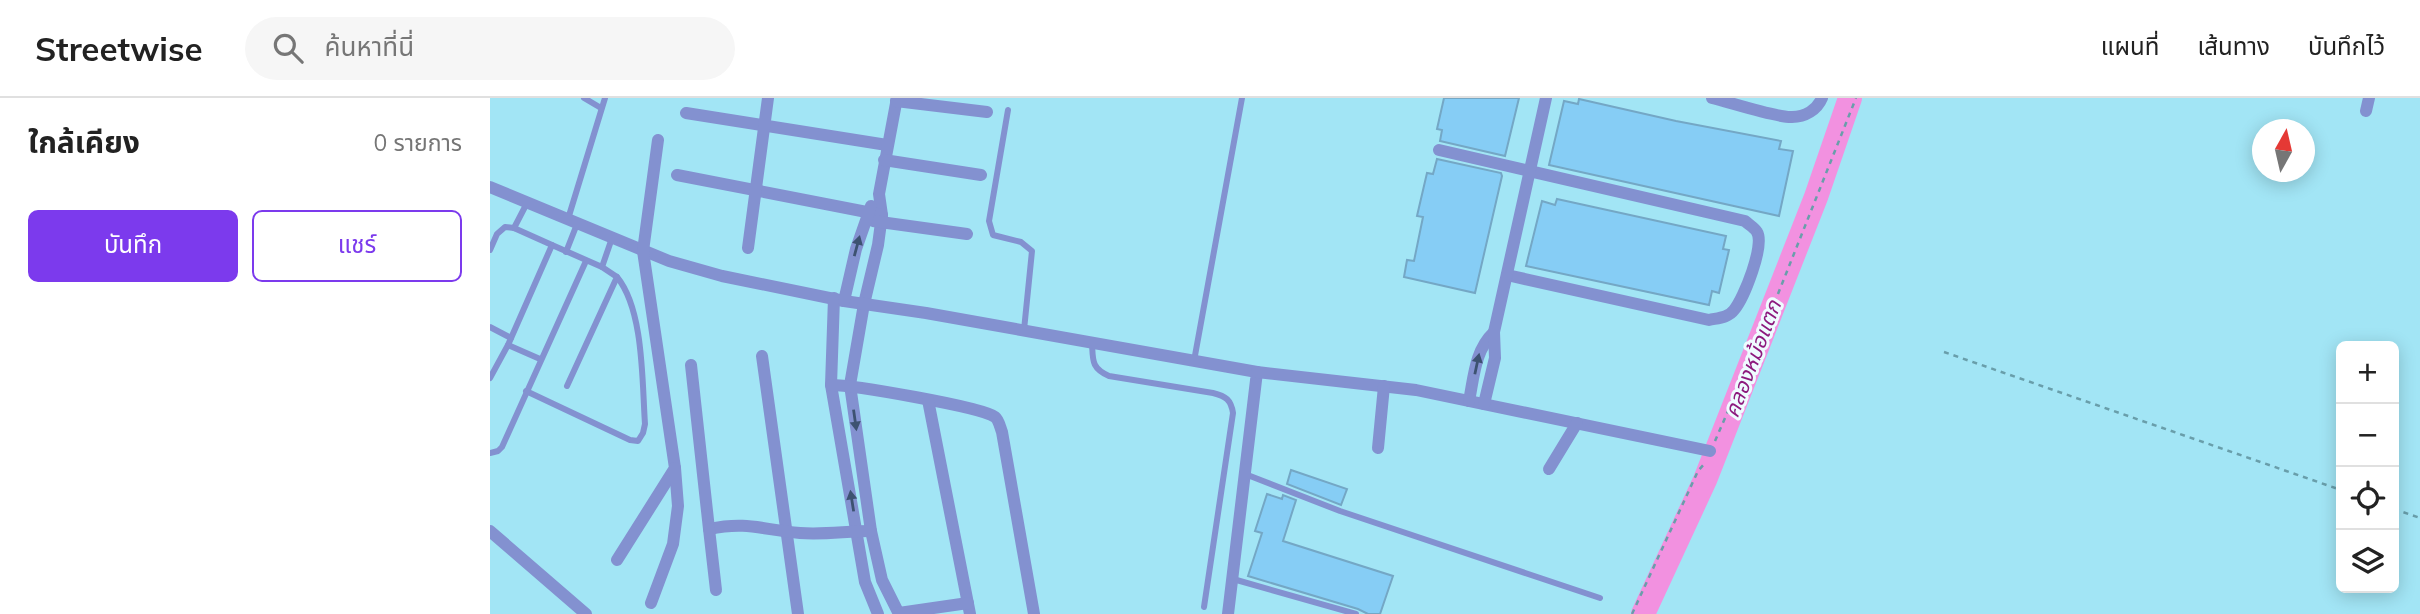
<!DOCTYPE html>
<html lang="th">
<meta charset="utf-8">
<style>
:root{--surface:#fff;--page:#f6f6f6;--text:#222;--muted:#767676;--line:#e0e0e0;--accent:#7c3aed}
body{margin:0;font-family:Mulish,"Noto Sans Thai",sans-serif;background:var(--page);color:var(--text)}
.controls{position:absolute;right:21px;bottom:21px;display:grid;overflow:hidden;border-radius:10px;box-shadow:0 4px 18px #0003}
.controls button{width:63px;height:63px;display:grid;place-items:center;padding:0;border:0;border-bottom:2px solid var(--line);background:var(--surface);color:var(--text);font:35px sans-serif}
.compass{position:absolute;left:1762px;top:21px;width:63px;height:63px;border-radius:50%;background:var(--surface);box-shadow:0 4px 18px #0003;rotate:8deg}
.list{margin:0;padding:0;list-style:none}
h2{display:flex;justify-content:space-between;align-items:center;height:91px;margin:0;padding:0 28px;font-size:30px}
h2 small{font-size:23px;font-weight:400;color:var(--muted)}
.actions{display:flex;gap:14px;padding:21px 28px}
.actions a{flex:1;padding:16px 0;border:2px solid var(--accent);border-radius:10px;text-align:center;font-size:24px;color:var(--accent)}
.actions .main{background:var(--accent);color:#fff}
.icon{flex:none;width:38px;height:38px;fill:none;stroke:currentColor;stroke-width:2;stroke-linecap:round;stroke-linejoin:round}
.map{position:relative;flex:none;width:1930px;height:516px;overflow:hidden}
header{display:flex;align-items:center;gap:42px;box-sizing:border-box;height:98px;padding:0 35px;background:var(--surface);border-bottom:2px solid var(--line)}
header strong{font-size:33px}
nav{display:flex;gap:38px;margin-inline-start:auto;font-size:24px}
.search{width:490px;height:63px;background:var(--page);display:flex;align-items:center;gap:18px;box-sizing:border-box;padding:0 24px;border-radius:38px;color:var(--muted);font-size:26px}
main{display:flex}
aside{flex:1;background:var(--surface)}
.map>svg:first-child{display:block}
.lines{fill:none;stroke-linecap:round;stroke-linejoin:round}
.river{stroke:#f291e0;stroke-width:24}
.building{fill:#86cdf5;stroke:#74a7c5;stroke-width:2}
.path{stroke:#699eaa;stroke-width:2.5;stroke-dasharray:5 5;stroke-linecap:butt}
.lane{stroke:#8391d0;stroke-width:6}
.street{stroke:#8391d0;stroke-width:12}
.oneway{fill:#3d5271}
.labels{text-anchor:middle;stroke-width:6;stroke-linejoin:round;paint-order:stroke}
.water-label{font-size:21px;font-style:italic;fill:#8d1a7e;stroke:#effcff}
</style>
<header>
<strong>Streetwise</strong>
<div class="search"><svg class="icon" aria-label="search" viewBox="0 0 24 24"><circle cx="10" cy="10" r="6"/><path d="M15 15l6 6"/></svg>ค้นหาที่นี่</div>
<nav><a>แผนที่</a><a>เส้นทาง</a><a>บันทึกไว้</a></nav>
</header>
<main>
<aside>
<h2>ใกล้เคียง<small>0 รายการ</small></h2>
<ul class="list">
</ul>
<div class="actions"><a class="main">บันทึก</a><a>แชร์</a></div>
</aside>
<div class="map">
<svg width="1930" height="516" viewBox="0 0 1930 516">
<rect width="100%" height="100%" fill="#a2e5f5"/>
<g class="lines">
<path class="river" d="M 1153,516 L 1215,382 L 1326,99 L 1360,0"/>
</g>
<g class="building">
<path d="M 954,0 L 1029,0 L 1015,58 L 950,43 L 952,32 L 947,31 Z"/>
<path d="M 1089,1 L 1186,23 L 1291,43 L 1289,51 L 1303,53 L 1289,118 L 1059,67 L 1074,3 L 1088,6 Z"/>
<path d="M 947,61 L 1011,75 L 1012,78 L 985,195 L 914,179 L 917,162 L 924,163 L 933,119 L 927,118 L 937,75 L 943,76 Z"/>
<path d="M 1067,101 L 1236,138 L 1233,151 L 1239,152 L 1229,195 L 1222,193 L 1219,207 L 1036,168 L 1052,103 L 1065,107 Z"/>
<path d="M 801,372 L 857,391 L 851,407 L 797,386 Z"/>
<path d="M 777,396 L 792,401 L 793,397 L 806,402 L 793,443 L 903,478 L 890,516 L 878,516 L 868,511 L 758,478 L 772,435 L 765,433 Z"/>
</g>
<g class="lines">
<g class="path">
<path d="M 1454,254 L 1851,392"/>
<path d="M 1225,343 L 1276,226 L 1366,0"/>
<path d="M 1904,411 L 1930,420"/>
<path d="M 1142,516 L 1208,373 L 1215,365"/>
</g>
<g class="lane">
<path d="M 94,0 L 111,10"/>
<path d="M 518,12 L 499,123 L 503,137 L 531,144 L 542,153 L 534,232"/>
<path d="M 78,121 L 115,0"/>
<path d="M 24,130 L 37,105"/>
<path d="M 0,152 L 7,136 L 15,129 L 24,130 L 62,147"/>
<path d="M 76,154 L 87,126"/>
<path d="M 0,229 L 21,240"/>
<path d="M 602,245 C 603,262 601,270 619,278 L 723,295 C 736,298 741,302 743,315 L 714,509"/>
<path d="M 18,247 L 50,261"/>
<path d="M 704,263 L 752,0"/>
<path d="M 0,280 L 18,247 L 62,147 L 112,169 L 122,140"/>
<path d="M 77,288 L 127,179 L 112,169"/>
<path d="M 36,293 L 140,342 L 148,343 L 153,335 L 155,326 C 152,284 154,212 127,179"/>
<path d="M 0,355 L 8,353 L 12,349 L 96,163"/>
<path d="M 755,376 L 850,413 L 1110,500"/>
<path d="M 743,481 L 866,516"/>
</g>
<g class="street">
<path d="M 407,0 L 389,96 L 392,117 L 388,147 L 374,206 L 360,287 L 381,433 L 392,482 L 409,516"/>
<path d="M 1222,0 C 1239,4 1287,20 1302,19 C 1315,19 1327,12 1332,0"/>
<path d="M 406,3 L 497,14"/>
<path d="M 1876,13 L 1879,0"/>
<path d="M 196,15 L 397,47"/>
<path d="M 949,52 L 1255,123 C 1258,126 1265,130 1267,134 C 1275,147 1254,200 1244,212 C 1238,220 1228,220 1219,222 L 1017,177"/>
<path d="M 394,62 L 491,77"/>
<path d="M 187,77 L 392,117"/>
<path d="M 0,89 L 179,163 L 232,178 L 354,203 L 436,215 L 767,274 L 738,516"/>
<path d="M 383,123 L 477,136"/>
<path d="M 258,150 L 278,0"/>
<path d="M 344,200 L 341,287 L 375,484 L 388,516"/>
<path d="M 354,203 L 366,151 L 381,108"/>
<path d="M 272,258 L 308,516"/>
<path d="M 201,267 L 219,431 C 258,423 273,432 310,435 C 334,437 357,433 381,433"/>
<path d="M 767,274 L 926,292 L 1220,353"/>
<path d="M 341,287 C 363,287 492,309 505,319 C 509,322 510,329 512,334 L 544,516"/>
<path d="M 438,302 L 480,516"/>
<path d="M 979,303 C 984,278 985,252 1004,234"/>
<path d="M 994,306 L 1005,260 L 1004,234 L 1056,0"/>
<path d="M 888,350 L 894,288"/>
<path d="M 1059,371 L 1087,325"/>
<path d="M 219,431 L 226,492"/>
<path d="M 0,433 L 96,516"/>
<path d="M 127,462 L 185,370 L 153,153 L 168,42"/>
<path d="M 161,505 L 183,446 L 188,408 L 185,370"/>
<path d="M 409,515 L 478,505"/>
</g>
</g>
<defs><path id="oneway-solid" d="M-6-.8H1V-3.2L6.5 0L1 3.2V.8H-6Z" transform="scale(1.75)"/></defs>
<g class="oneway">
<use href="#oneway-solid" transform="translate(367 148) rotate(-75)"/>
<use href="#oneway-solid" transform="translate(987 266) rotate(-78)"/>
<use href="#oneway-solid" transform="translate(365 322) rotate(82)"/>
<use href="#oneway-solid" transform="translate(362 403) rotate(-99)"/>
</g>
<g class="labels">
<g class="water-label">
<text transform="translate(1263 261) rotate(-69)" y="7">คลองหม้อแตก</text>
</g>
</g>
</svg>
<div class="controls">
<button>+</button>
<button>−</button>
<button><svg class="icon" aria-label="locate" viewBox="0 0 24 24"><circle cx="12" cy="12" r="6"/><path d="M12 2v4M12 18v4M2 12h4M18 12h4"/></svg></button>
<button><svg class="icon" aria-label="layers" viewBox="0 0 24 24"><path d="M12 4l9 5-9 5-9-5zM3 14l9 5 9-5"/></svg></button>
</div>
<svg class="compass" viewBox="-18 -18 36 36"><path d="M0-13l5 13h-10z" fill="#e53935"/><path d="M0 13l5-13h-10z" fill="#767676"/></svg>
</div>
</main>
